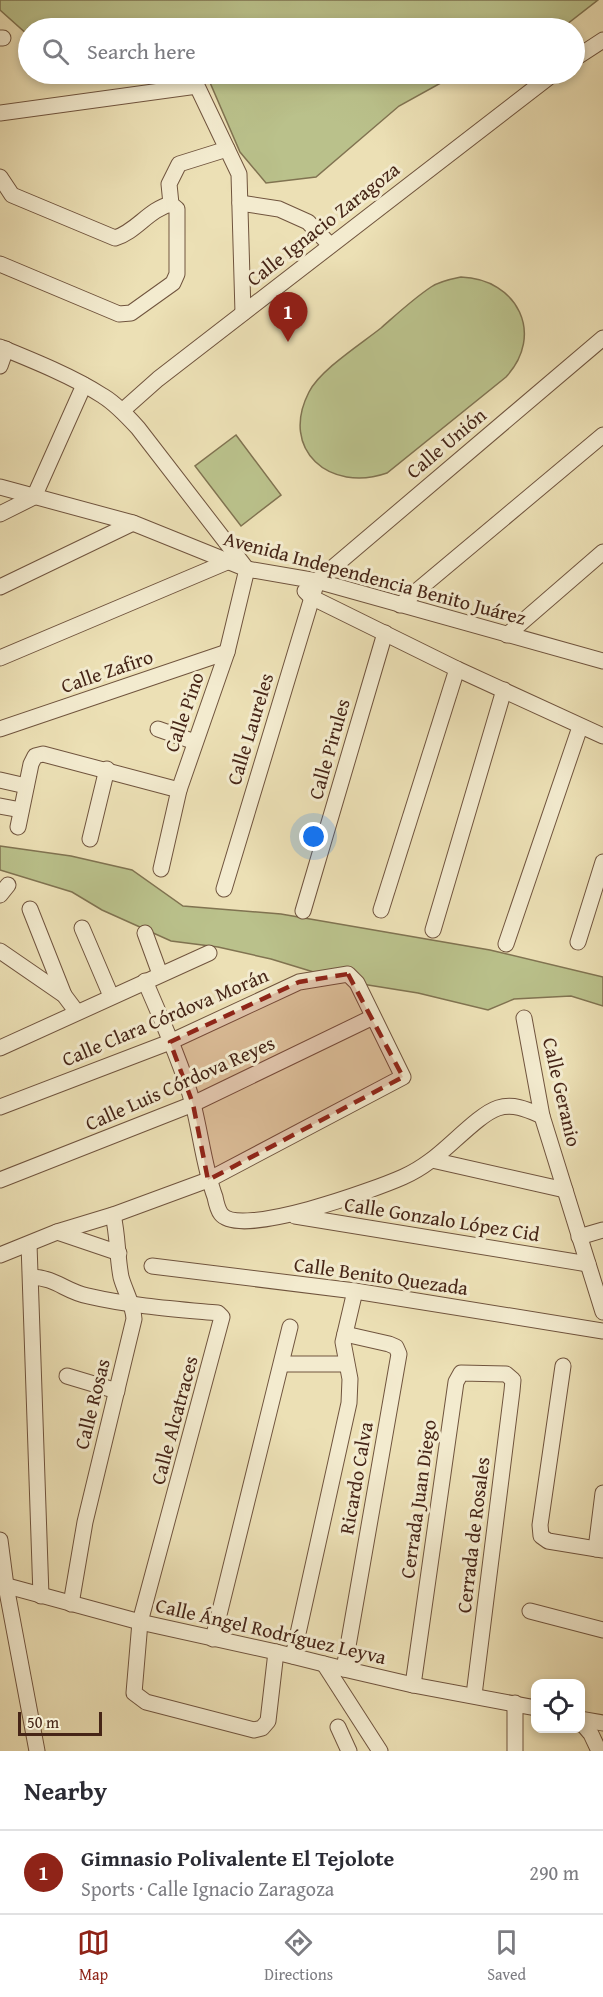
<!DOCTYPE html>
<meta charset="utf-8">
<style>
:root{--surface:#fff;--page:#f2f2f3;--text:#2b2b33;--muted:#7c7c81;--line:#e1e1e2;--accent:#8f2418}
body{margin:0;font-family:"Gentium Book Plus",serif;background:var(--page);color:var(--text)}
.controls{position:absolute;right:18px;bottom:18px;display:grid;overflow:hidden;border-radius:12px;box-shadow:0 3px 9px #0003}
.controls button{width:54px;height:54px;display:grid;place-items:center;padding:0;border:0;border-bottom:2px solid var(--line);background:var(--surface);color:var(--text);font:30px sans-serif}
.scale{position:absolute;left:18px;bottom:15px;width:84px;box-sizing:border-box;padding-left:6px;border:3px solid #462517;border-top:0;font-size:16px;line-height:21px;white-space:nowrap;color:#462517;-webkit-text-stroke:4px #f3ebcf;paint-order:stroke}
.you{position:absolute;left:314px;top:837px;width:21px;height:21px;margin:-15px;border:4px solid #fff;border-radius:50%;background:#1a73e8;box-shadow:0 0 0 9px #1a73e833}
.badge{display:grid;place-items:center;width:39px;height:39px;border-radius:50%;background:var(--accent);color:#fff;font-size:20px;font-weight:700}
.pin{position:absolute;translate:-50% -50px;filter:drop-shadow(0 2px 3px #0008)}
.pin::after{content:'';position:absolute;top:32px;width:21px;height:18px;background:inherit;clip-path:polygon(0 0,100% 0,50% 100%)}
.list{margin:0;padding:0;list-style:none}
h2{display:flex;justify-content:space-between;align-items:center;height:78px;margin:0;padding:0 24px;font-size:26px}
h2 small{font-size:20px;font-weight:400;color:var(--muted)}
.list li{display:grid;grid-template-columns:39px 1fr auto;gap:18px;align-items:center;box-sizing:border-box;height:84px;padding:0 24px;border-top:2px solid var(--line)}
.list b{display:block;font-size:22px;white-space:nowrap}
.list p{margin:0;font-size:20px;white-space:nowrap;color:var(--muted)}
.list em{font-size:20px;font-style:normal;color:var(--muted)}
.icon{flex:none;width:33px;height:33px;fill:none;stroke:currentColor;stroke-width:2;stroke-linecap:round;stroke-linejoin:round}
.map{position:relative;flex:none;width:603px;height:1751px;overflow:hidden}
.search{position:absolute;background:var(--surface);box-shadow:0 3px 9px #0003;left:18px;right:18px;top:18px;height:66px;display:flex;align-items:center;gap:15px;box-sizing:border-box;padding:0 21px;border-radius:33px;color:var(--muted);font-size:22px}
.sheet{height:162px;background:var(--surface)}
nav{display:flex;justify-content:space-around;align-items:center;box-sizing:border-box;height:84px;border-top:2px solid var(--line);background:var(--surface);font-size:16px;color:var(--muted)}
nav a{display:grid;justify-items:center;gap:3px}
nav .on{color:var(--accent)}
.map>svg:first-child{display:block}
.green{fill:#bac18b;stroke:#807351;stroke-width:1.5}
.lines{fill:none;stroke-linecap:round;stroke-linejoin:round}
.minor-casing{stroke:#70543e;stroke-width:17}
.minor{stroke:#f3ebcf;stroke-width:15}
.marked{fill:#8f2418;fill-opacity:0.2;stroke:#8f2418;stroke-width:4.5;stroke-dasharray:12 8;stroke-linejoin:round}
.labels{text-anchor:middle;stroke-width:6;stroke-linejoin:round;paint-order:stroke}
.street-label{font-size:20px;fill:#462517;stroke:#f3ebcf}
</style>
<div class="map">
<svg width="603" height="1751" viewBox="0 0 603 1751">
<rect width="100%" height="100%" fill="#ece0b5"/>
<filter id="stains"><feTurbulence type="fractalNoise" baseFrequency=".00333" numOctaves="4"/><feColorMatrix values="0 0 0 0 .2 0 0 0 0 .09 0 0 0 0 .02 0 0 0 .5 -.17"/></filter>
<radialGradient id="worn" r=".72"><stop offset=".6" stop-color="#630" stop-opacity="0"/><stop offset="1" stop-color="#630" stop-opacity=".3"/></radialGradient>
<g class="green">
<path d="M 0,0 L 598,0 L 562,28 L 28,28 L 28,35 L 0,10 Z"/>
<path d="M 165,74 L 457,74 L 399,106 L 316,177 L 266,183 L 240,152 L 208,78 Z"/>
<path d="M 461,277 C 518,279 545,335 506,377 L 387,473 C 330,493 279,450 309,392 C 320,370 361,344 381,328 C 397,314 413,299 431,287 C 440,281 451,279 461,277 Z"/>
<path d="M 236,435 L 281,495 L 241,526 L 195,466 Z"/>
<path d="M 0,846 L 71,856 L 132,870 L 183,906 L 281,914 L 490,950 L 603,977 L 603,1006 L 571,996 L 514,999 L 488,1010 L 418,993 L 343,981 L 271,959 L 218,947 L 171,941 L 102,910 L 72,892 L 0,870 Z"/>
</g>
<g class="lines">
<defs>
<g id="minor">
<path d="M 0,38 L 3,38"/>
<path d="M 574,59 L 603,40"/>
<path d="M 0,113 L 197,86 L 239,174 L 243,313"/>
<path d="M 0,177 L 12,195 L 115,238 C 136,232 149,209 171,204"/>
<path d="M 240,203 L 279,209 L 308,222 L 330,245"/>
<path d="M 0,264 L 119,314 L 131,313 L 173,283 L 177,274 L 177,209 L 171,204 L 169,184 L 179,164 L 227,149"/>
<path d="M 0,347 C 32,360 74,377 103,396 C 116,404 127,416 138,428 L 246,568"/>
<path d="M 0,366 L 6,349"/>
<path d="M 122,411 L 158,379 L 553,74"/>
<path d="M 0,487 L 133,523 L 247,569 L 317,581 L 603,661"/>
<path d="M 0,514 L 34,497 L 84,385"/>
<path d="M 0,587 L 133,523"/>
<path d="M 305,591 L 311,597 L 457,669 L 603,736"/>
<path d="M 400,605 L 603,435"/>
<path d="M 507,635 L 603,552"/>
<path d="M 0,658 L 227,562"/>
<path d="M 0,729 L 227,652"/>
<path d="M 158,729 L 195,742"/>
<path d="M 0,780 L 26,786"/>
<path d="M 0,806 L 21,810"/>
<path d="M 18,827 L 31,764 L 35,756 L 43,754 L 179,790"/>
<path d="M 90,839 L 107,769"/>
<path d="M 161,869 L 179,790 L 227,652 L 247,569"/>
<path d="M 224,889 L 317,581 L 603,338"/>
<path d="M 0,895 L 8,885"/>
<path d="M 30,909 L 64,995"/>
<path d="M 381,910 L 457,669"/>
<path d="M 303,911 L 385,633"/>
<path d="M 82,928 L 111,996"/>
<path d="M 433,930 L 504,690"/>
<path d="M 145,933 L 160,974"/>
<path d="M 578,942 L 603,862"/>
<path d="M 506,944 L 580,727"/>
<path d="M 0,951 L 64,995 L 76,1011"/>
<path d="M 145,981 C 162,1021 181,1062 193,1104 C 201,1135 204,1167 215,1197 C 216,1202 218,1210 221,1214 C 240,1239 376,1189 403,1177 C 412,1173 422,1167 430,1161 C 449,1148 479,1114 498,1108 C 514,1103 528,1110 542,1116"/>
<path d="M 524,1018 L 542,1116 L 603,1312"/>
<path d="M 0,1048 L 209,953"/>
<path d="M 0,1107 L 170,1042 L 299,982 L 348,974 L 357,983 L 403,1077 L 208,1180 L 113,1215 L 57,1232 L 0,1255"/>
<path d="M 432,1160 L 565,1190"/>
<path d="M 0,1180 L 193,1104 L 373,1017"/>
<path d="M 295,1216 L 588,1264"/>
<path d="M 57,1232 L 119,1253"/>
<path d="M 579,1237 L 603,1230"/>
<path d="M 29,1244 L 41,1596"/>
<path d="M 152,1266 L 355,1291 L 603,1331"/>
<path d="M 31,1277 C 57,1278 64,1291 88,1296 C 131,1306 174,1309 218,1313 L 222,1317 L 140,1622 L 134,1693 L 146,1702 L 254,1730 L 262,1728 L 268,1721 L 276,1652"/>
<path d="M 282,1364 L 346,1364"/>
<path d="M 563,1366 L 540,1525 L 541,1536 L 548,1541 L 603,1550"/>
<path d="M 67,1376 L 117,1391"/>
<path d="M 0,1540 L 6,1586 L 37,1751"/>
<path d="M 596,1549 L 603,1493"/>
<path d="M 0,1584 L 140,1622 L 276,1652 L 344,1669 L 413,1685 L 536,1708"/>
<path d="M 71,1604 L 85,1522 L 134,1319 C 133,1303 125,1292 121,1277 C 117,1256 118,1236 113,1215"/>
<path d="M 530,1611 L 603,1630"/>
<path d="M 213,1639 L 290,1327"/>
<path d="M 293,1656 L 349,1403 L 350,1379 L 343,1342 L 355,1291"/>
<path d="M 324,1664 L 380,1751"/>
<path d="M 344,1669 L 399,1354 L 396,1347 L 389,1344 L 345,1334"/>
<path d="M 413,1685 L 456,1382 L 461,1373 L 506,1374 L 513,1380 L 512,1391 L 474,1695"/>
<path d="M 580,1719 L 603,1723"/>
<path d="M 580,1721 L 591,1734 L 599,1751"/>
<path d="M 338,1727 L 349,1751"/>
<path d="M 515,1751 L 515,1703"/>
</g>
</defs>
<use href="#minor" class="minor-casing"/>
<use href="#minor" class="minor"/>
</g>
<path class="marked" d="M 348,974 L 403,1077 L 208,1180 L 193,1104 L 170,1042 L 299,982 Z"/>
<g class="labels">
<g class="street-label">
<text transform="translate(323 224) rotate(-38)" y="7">Calle Ignacio Zaragoza</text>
<text transform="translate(446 443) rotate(-40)" y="7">Calle Unión</text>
<text transform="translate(375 578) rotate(15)" y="7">Avenida Independencia Benito Juárez</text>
<text transform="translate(107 671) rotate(-19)" y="7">Calle Zafiro</text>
<text transform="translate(184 712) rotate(-71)" y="7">Calle Pino</text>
<text transform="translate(250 729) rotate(-73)" y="7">Calle Laureles</text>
<text transform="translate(329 749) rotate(-74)" y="7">Calle Pirules</text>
<text transform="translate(165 1017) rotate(-23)" y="7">Calle Clara Córdova Morán</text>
<text transform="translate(180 1083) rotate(-24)" y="7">Calle Luis Córdova Reyes</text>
<text transform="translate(562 1092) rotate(77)" y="7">Calle Geranio</text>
<text transform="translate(442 1219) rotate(9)" y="7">Calle Gonzalo López Cid</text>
<text transform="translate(381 1276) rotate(8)" y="7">Calle Benito Quezada</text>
<text transform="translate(92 1404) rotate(-76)" y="7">Calle Rosas</text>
<text transform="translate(174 1420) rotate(-75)" y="7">Calle Alcatraces</text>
<text transform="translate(356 1478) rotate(-80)" y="7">Ricardo Calva</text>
<text transform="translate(418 1499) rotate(-82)" y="7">Cerrada Juan Diego</text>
<text transform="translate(473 1535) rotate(-83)" y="7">Cerrada de Rosales</text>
<text transform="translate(271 1631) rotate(13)" y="7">Calle Ángel Rodríguez Leyva</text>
</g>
</g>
<rect width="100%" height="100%" filter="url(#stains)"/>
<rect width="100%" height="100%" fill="url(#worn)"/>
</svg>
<div class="controls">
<button><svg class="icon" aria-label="locate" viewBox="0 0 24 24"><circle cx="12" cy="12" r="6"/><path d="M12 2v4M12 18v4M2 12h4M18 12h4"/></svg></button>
</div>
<div class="scale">50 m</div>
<div class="you"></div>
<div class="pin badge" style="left:288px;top:342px">1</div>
<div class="search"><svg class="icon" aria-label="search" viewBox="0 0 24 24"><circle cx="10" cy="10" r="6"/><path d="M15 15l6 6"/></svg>Search here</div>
</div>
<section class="sheet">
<h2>Nearby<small></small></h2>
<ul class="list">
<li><span class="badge">1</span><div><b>Gimnasio Polivalente El Tejolote</b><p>Sports · Calle Ignacio Zaragoza</p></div><em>290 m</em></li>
</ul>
</section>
<nav>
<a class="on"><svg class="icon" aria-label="map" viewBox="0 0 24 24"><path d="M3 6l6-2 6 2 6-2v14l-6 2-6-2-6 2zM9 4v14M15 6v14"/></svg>Map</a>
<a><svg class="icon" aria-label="directions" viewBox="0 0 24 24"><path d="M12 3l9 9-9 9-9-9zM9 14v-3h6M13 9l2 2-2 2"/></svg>Directions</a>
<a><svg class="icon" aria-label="saved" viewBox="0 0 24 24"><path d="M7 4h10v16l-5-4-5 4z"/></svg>Saved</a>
</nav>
